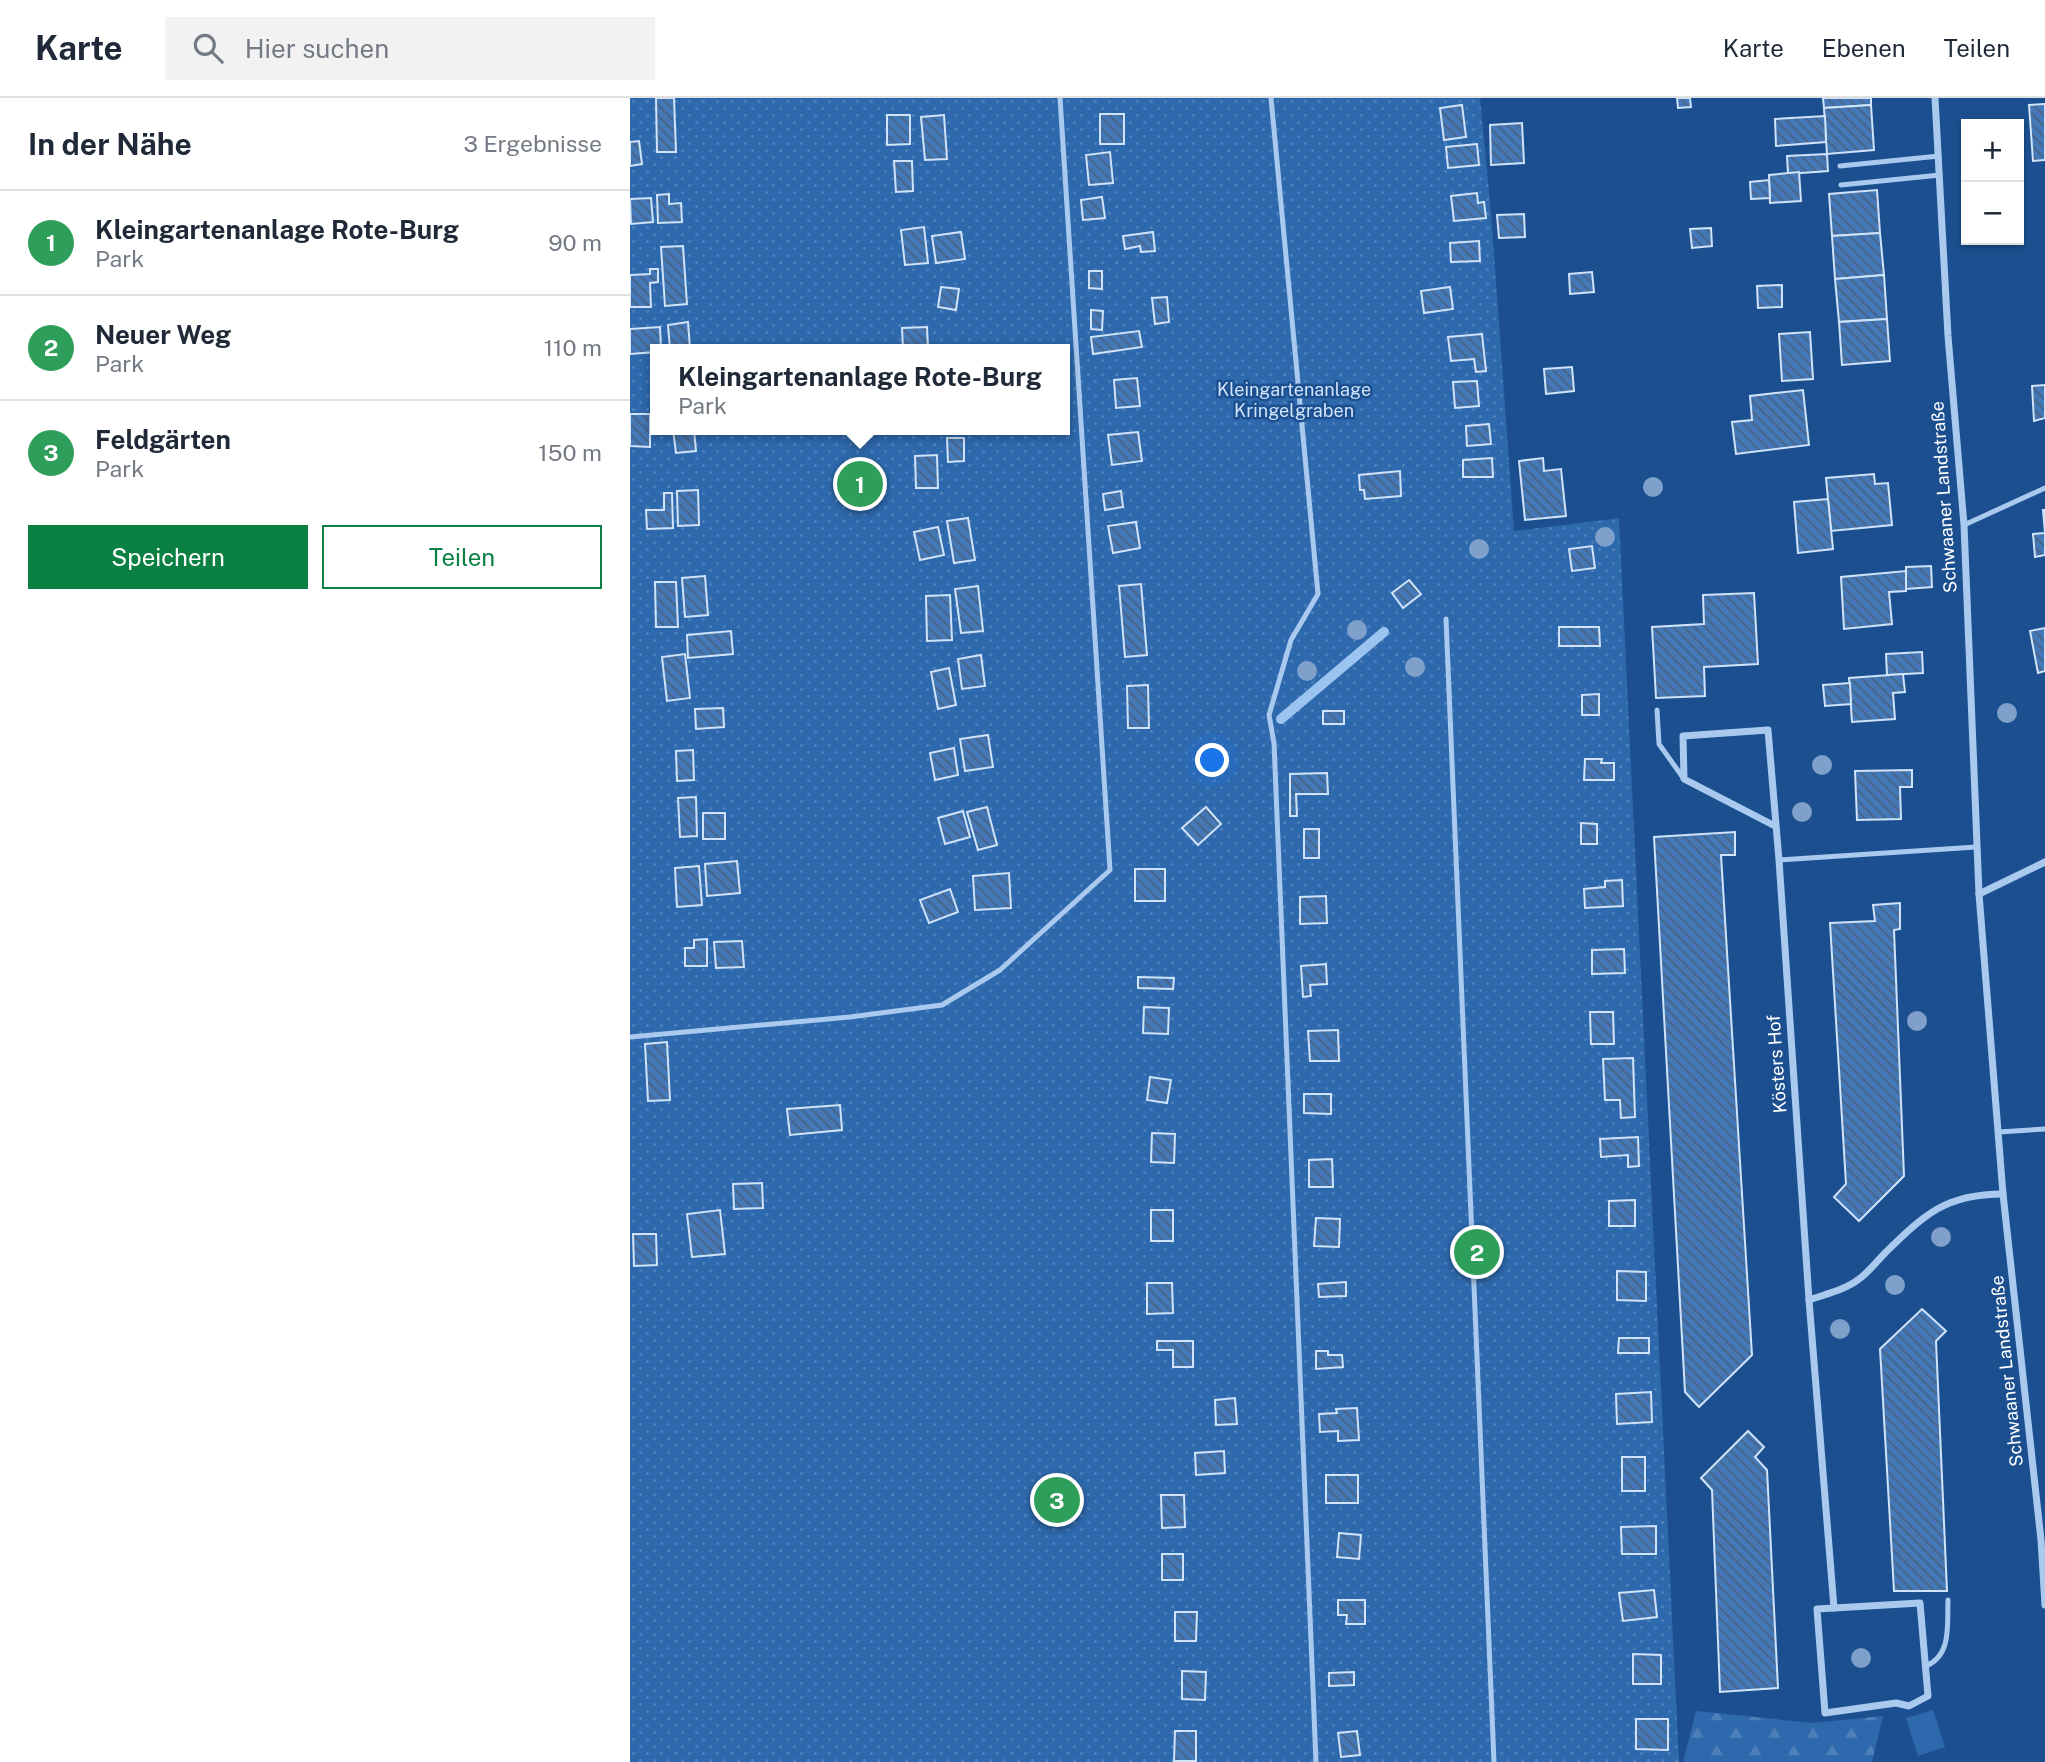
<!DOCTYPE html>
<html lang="de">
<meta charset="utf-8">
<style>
:root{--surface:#fff;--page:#f2f2f3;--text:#1f2937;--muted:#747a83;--line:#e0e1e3;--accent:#0b8043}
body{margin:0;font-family:"Public Sans",sans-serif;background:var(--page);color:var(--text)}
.controls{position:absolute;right:21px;top:21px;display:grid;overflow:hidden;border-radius:0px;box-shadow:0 2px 5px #0004}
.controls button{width:63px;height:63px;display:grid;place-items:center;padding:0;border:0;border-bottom:2px solid var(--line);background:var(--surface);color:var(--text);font:35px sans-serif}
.you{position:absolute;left:583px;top:663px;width:24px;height:24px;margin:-18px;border:5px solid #fff;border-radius:50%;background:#1a73e8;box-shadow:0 0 0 10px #1a73e833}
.badge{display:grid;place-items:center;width:46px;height:46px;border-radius:50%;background:var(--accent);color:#fff;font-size:23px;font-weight:700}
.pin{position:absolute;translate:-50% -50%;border:4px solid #fff;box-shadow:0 2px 7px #0006}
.popup{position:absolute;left:20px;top:246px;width:420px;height:91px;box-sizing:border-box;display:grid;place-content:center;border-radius:0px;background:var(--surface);filter:drop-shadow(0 2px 5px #0005);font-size:23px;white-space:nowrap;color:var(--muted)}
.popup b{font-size:26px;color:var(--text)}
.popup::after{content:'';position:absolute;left:50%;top:100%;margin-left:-14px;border:14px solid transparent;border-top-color:var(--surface)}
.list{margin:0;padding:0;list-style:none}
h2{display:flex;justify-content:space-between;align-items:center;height:91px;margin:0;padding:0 28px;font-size:30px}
h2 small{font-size:23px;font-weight:400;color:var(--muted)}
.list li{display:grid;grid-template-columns:46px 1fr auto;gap:21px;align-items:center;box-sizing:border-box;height:105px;padding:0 28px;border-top:2px solid var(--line)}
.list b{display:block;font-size:26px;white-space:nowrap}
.list p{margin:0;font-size:23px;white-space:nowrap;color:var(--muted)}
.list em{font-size:23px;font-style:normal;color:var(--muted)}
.actions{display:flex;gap:14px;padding:21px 28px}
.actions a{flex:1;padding:16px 0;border:2px solid var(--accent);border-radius:0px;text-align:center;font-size:24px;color:var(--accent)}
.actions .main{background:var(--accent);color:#fff}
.icon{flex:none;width:38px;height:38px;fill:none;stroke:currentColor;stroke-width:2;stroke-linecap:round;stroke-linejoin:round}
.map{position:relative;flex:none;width:1415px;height:1664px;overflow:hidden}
header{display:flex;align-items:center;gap:42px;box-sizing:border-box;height:98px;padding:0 35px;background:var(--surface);border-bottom:2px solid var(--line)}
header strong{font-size:33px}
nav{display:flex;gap:38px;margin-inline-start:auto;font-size:24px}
.search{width:490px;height:63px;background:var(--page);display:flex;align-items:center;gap:18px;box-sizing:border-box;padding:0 24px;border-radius:0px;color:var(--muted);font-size:26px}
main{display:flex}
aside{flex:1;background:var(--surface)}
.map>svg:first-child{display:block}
.green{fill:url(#green-dots);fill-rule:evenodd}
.forest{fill:url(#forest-firs)}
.pitch{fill:#2e69ad}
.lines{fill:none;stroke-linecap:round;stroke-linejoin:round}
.stream{stroke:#9cc4f0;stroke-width:10}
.building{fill:url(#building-back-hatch);stroke:#cfe3fa;stroke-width:2}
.service{stroke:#a9c9ee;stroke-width:5}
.minor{stroke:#a9c9ee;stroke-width:7}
.tree{fill:#7ea0ca}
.labels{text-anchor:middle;stroke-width:5;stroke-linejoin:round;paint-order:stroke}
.park-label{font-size:18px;fill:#cfe3fa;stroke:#1b4f8f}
.street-label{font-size:18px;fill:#fff;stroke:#1b4f8f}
</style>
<header>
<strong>Karte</strong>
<div class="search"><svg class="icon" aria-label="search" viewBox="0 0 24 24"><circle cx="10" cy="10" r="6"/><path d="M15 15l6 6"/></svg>Hier suchen</div>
<nav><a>Karte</a><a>Ebenen</a><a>Teilen</a></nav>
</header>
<main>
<aside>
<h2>In der Nähe<small>3 Ergebnisse</small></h2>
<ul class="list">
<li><span class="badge" style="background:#2e9e5b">1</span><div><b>Kleingartenanlage Rote-Burg</b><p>Park</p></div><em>90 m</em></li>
<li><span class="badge" style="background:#2e9e5b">2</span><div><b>Neuer Weg</b><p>Park</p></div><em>110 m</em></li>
<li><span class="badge" style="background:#2e9e5b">3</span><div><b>Feldgärten</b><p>Park</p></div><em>150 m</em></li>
</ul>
<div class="actions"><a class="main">Speichern</a><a>Teilen</a></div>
</aside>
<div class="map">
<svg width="1415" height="1664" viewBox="0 0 1415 1664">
<defs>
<pattern id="green-dots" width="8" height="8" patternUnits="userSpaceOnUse" patternTransform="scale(1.75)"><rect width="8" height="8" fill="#2e69ad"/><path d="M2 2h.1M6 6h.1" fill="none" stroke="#4d80b9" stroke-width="1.8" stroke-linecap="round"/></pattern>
<pattern id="forest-firs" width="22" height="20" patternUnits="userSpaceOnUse" patternTransform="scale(1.75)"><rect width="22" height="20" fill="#2e69ad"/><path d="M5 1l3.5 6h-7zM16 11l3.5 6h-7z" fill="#4d80b9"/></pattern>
<pattern id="building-back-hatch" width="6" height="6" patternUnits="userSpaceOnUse" patternTransform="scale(1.75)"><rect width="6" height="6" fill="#4478b7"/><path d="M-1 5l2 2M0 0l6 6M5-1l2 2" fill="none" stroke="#486282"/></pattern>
</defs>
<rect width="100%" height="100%" fill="#1b4f8f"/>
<path class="green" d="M 0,0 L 850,0 L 861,115 L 884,433 L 989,420 L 1049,1664 L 0,1664 ZM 25,251 L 435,251 L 435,332 L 25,332 Z"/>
<path class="forest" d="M 1066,1613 L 1183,1625 L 1253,1618 L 1242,1664 L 1053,1664 Z"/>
<path class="pitch" d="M 1303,1612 L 1315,1649 L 1288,1658 L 1276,1620 Z"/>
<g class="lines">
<path class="stream" d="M 651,621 L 754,534"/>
</g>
<g class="building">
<path d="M 26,0 L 44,0 L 46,54 L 27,54 Z"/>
<path d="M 1047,0 L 1060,0 L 1061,9 L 1048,10 Z"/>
<path d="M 1193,0 L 1241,0 L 1241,7 L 1194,10 Z"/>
<path d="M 1415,6 L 1415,62 L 1403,63 L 1399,7 Z"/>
<path d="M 832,7 L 836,39 L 814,42 L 810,10 Z"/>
<path d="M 1241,7 L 1244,52 L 1197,56 L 1194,10 Z"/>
<rect x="470" y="16" width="24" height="30"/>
<path d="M 257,17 L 280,17 L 280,46 L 257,47 Z"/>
<path d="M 314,17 L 317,61 L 295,62 L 291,19 Z"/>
<path d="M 1195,18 L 1196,44 L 1146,48 L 1145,21 Z"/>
<path d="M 892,25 L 894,65 L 861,67 L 860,27 Z"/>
<path d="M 9,43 L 12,66 L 0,68 L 0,44 Z"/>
<path d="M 847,46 L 849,67 L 818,70 L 816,49 Z"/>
<path d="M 480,54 L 483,85 L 459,87 L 456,57 Z"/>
<path d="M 1197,56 L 1198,73 L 1158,76 L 1157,58 Z"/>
<path d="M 264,63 L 282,63 L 283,93 L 266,94 Z"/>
<path d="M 1169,74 L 1171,103 L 1140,105 L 1139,77 Z"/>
<path d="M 1139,82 L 1140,100 L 1121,101 L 1120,84 Z"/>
<path d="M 1247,92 L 1250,135 L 1202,138 L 1199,96 Z"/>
<path d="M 847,95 L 848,105 L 854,104 L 856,120 L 824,123 L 821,98 Z"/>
<path d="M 39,96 L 39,106 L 51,105 L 52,124 L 28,125 L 27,97 Z"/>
<path d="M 472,99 L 475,120 L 453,122 L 451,102 Z"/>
<path d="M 21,100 L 23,124 L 1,126 L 0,101 Z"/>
<path d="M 894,116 L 895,139 L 869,140 L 867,117 Z"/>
<path d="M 294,129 L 298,165 L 275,167 L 271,132 Z"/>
<path d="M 1081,130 L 1082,148 L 1062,150 L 1060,131 Z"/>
<path d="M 331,134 L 335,161 L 306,165 L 302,138 Z"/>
<path d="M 523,134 L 525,153 L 511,154 L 510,148 L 495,151 L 493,138 Z"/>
<path d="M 1250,135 L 1254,177 L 1205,181 L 1202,138 Z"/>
<path d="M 849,143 L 850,163 L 821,164 L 820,145 Z"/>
<path d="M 53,148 L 57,206 L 35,208 L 31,149 Z"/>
<path d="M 20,171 L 28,171 L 28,184 L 20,185 L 21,209 L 0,209 L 0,177 L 20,176 Z"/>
<path d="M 459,173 L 472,173 L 472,191 L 459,190 Z"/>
<path d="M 962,174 L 964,194 L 940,196 L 939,176 Z"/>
<path d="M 1254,177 L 1257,221 L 1209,224 L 1205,181 Z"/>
<path d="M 1152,187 L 1152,209 L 1128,210 L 1127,188 Z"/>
<path d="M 311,189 L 329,191 L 326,212 L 308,209 Z"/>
<path d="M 820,189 L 823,211 L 794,215 L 791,193 Z"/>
<path d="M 537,199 L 539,224 L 525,226 L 522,200 Z"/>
<path d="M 461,212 L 473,213 L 472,232 L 461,231 Z"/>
<path d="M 1257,221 L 1260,263 L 1212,267 L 1209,224 Z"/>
<path d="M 58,224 L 60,251 L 40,251 L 38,227 Z"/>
<path d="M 30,229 L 31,251 L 25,251 L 25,254 L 0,256 L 0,231 Z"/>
<path d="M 297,229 L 298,251 L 273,251 L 272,230 Z"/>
<path d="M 509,233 L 512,249 L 463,256 L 461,239 Z"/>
<path d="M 1180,234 L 1183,281 L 1152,283 L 1149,236 Z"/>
<path d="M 852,236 L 856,273 L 846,274 L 844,261 L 821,263 L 818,239 Z"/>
<path d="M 942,269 L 944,293 L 916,296 L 914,271 Z"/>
<path d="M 507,280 L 510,308 L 486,310 L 484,282 Z"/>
<path d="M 847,283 L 849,308 L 825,310 L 823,284 Z"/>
<path d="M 1415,287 L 1415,320 L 1404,323 L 1402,288 Z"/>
<path d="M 1173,292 L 1179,347 L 1106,356 L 1102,324 L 1122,322 L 1120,298 Z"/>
<path d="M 0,316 L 20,316 L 20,349 L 0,348 Z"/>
<path d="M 859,326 L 861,346 L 837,348 L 836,328 Z"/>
<path d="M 43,332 L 64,332 L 66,353 L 46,355 Z"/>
<path d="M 508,334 L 512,363 L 482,367 L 478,337 Z"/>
<path d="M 317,340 L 334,340 L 334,363 L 318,364 Z"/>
<path d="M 307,357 L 308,390 L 286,390 L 285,358 Z"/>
<path d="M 862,360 L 863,379 L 833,379 L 833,362 Z"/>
<path d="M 913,360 L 914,373 L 931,371 L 936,418 L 895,422 L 889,363 Z"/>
<path d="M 770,373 L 771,398 L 735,401 L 734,392 L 730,392 L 729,377 Z"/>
<path d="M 1244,376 L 1245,386 L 1258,385 L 1262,427 L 1201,433 L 1196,380 Z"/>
<path d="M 68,392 L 69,427 L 48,428 L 47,393 Z"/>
<path d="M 491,393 L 493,409 L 475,412 L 473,396 Z"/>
<path d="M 34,395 L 42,395 L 43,430 L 17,431 L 16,412 L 34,412 Z"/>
<path d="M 1198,401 L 1203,451 L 1168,455 L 1164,404 Z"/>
<path d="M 1413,412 L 1415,412 L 1415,457 L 1405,459 L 1403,436 L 1415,435 Z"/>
<path d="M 338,420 L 345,462 L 324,465 L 317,423 Z"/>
<path d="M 506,424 L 510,450 L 483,455 L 478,428 Z"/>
<path d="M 308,429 L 314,457 L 290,462 L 284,434 Z"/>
<path d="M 962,448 L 965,470 L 942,473 L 939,451 Z"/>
<path d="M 1301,468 L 1302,489 L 1276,491 L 1276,469 Z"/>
<path d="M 1276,473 L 1276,493 L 1259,494 L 1262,526 L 1214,531 L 1211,479 Z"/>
<path d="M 75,478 L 78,517 L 55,519 L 52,480 Z"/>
<path d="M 779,482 L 791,496 L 773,510 L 762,495 Z"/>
<path d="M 25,484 L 46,484 L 48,529 L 26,529 Z"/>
<path d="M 511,486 L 517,557 L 495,559 L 489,488 Z"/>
<path d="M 348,488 L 353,533 L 331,535 L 325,491 Z"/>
<path d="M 1124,495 L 1128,566 L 1074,569 L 1075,598 L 1026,600 L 1022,529 L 1074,526 L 1073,497 Z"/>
<path d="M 320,497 L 322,542 L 297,543 L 296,498 Z"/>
<path d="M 929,529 L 969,529 L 970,548 L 929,548 Z"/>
<path d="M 1415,530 L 1415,573 L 1408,575 L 1400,533 Z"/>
<path d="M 101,533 L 103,556 L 58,560 L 57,537 Z"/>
<path d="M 1292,554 L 1293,575 L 1257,577 L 1256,556 Z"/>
<path d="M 55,556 L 60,600 L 37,603 L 32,559 Z"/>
<path d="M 351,557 L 355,588 L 332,591 L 328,561 Z"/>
<path d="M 319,570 L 326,607 L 308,611 L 301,574 Z"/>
<path d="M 1273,576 L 1275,594 L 1263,595 L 1265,621 L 1222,624 L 1219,580 Z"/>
<path d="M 1220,585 L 1221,606 L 1195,608 L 1193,587 Z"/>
<path d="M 518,587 L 519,630 L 498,630 L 497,588 Z"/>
<path d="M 969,596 L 969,617 L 952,617 L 952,597 Z"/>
<path d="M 93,610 L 94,629 L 66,631 L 65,611 Z"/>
<rect x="693" y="613" width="21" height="13"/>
<path d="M 358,637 L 363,669 L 335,673 L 330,641 Z"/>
<path d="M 324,650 L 328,677 L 305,682 L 300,655 Z"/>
<path d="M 63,652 L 64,682 L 47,683 L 46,653 Z"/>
<path d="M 955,661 L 972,661 L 971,665 L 984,665 L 984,682 L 954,682 Z"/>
<path d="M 1282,672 L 1282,689 L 1270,689 L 1271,721 L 1227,722 L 1225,673 Z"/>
<path d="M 697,675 L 698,696 L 666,696 L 667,718 L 660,718 L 660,676 Z"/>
<path d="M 66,699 L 67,738 L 50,739 L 48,700 Z"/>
<path d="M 357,709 L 367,747 L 348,752 L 337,714 Z"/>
<path d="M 576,709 L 591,726 L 568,747 L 552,730 Z"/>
<path d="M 333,713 L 340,739 L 315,746 L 308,720 Z"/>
<rect x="73" y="715" width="22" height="26"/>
<path d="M 951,725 L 967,726 L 967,746 L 951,746 Z"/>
<rect x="674" y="731" width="15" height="29"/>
<path d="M 1105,734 L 1105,757 L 1091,757 L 1122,1257 L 1069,1309 L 1055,1294 L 1024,739 Z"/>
<path d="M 107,763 L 110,795 L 77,798 L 75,766 Z"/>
<path d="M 69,768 L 72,807 L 47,809 L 45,770 Z"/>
<rect x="505" y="771" width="30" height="32"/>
<path d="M 379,775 L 381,810 L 345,812 L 343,778 Z"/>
<path d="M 992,782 L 993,808 L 955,810 L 954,791 L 975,789 L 975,783 Z"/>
<path d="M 320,791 L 328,814 L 299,825 L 290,802 Z"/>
<path d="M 696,798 L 697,825 L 670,826 L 670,799 Z"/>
<path d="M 1270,805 L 1270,831 L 1264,832 L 1274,1078 L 1229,1123 L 1204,1099 L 1216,1086 L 1200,825 L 1245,823 L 1243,807 Z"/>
<path d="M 77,841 L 77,868 L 55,868 L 55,850 L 64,850 L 64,842 Z"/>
<path d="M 112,843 L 114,869 L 86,870 L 84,844 Z"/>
<path d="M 994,851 L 995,875 L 962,876 L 962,852 Z"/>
<path d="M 696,866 L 697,886 L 680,887 L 681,898 L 673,899 L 671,868 Z"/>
<path d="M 508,879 L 544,880 L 543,891 L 508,890 Z"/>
<path d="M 514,909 L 539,910 L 538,936 L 513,935 Z"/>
<path d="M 960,914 L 983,914 L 984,946 L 961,946 Z"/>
<path d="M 708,932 L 709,963 L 680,963 L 678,933 Z"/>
<path d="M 37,944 L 40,1002 L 18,1003 L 15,946 Z"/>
<path d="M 1003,960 L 1005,1019 L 991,1020 L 990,1002 L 975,1002 L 973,961 Z"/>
<path d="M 520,979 L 541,982 L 537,1005 L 517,1002 Z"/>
<path d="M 674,996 L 701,996 L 701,1016 L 674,1015 Z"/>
<path d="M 210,1007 L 212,1032 L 160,1037 L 157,1011 Z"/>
<path d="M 522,1035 L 545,1036 L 544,1065 L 521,1064 Z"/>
<path d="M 1008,1039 L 1009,1068 L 998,1069 L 998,1057 L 971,1059 L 970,1041 Z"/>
<path d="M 702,1061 L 703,1089 L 679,1089 L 679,1062 Z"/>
<path d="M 132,1085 L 133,1110 L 104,1111 L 103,1086 Z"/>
<path d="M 1005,1102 L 1005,1128 L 979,1128 L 979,1103 Z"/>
<path d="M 90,1112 L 95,1156 L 62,1159 L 57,1116 Z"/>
<rect x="521" y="1112" width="22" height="31"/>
<path d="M 686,1120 L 710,1121 L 709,1149 L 684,1148 Z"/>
<path d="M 3,1136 L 26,1136 L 27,1167 L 4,1168 Z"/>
<path d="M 987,1173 L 1016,1174 L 1016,1203 L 987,1202 Z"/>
<path d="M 716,1184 L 716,1198 L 689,1199 L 688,1186 Z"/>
<path d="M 517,1185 L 542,1185 L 543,1215 L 517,1216 Z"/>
<path d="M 1292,1211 L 1316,1233 L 1306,1243 L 1317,1493 L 1264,1493 L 1250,1251 Z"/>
<path d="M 989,1240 L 1019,1240 L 1019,1255 L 988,1255 Z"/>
<path d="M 527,1243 L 563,1243 L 563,1269 L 543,1269 L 543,1252 L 527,1252 Z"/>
<path d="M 686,1253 L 698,1253 L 698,1257 L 712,1257 L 713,1269 L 686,1271 Z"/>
<path d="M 1021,1294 L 1022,1324 L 987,1326 L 986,1296 Z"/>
<path d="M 605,1300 L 607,1326 L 586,1327 L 585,1302 Z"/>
<path d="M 727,1310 L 729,1342 L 708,1343 L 708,1333 L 690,1334 L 689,1316 L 707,1315 L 706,1311 Z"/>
<path d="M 1118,1333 L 1134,1349 L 1125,1359 L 1137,1372 L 1148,1590 L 1090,1594 L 1082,1392 L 1071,1380 Z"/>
<path d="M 594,1353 L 595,1375 L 566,1377 L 565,1355 Z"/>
<rect x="992" y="1359" width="23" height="34"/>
<rect x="696" y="1377" width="32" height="28"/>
<path d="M 531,1397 L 554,1397 L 555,1429 L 532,1430 Z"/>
<path d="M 1026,1428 L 1026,1456 L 992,1456 L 991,1429 Z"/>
<path d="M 709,1435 L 731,1437 L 729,1461 L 707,1459 Z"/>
<rect x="532" y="1456" width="21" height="26"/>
<path d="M 1024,1492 L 1027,1519 L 993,1523 L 989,1495 Z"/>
<path d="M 708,1502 L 735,1502 L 735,1526 L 716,1526 L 717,1517 L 708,1517 Z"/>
<path d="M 545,1514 L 567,1514 L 566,1543 L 545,1543 Z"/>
<path d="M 1003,1556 L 1031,1557 L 1031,1586 L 1003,1586 Z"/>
<path d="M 552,1573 L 576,1574 L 575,1602 L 552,1601 Z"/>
<path d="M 724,1574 L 724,1587 L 699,1588 L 699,1575 Z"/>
<path d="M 1006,1621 L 1038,1621 L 1038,1652 L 1006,1651 Z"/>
<path d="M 545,1633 L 566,1633 L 566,1663 L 544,1663 Z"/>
<path d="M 727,1633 L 730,1657 L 711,1659 L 708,1635 Z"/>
</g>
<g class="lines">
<g class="service">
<path d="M 641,0 L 688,496 L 661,542 L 639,617 L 644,645 L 686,1664"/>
<path d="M 1210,68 L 1309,58"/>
<path d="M 1211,87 L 1310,77"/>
<path d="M 1334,427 L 1415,390"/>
<path d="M 816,521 L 864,1664"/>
<path d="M 1027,612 L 1029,646 L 1054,681"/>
<path d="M 1149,762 L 1346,749"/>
<path d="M 0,939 L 220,919 L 312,907 L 370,872 L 480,772 L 430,0"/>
<path d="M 1369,1034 L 1415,1031"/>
<path d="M 1296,1568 C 1322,1557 1317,1527 1318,1502"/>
</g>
<g class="minor">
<path d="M 1305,0 L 1318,238 L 1334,427 L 1349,796 L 1373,1096 L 1411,1442 L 1415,1507"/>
<path d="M 1145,728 L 1054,681 L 1053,638 L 1138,632 L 1149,762 L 1179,1202"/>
<path d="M 1349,796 L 1415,764"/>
<path d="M 1290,1505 L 1298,1598 L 1279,1608 L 1266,1605 L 1195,1615 L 1187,1511 Z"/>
<path d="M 1204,1510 L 1179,1202 C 1196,1196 1215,1192 1229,1181 C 1239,1174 1247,1163 1256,1154 C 1295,1116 1316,1096 1373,1096"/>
</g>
</g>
<g class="tree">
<circle cx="1023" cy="389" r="10"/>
<circle cx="975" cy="439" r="10"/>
<circle cx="849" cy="451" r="10"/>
<circle cx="727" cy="532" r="10"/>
<circle cx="785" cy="569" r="10"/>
<circle cx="677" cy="573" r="10"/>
<circle cx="1377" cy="615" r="10"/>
<circle cx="1192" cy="667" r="10"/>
<circle cx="1172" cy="714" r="10"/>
<circle cx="1287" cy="923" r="10"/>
<circle cx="1311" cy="1139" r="10"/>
<circle cx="1265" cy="1187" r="10"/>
<circle cx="1210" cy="1231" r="10"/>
<circle cx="1231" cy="1560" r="10"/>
</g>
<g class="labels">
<g class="park-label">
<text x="664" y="298">Kleingartenanlage<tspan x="664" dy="21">Kringelgraben</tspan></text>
</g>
<g class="street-label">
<text transform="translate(1314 399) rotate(-94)" y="6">Schwaaner Landstraße</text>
<text transform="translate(1147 966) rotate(-94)" y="6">Kösters Hof</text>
<text transform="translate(1377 1273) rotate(-96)" y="6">Schwaaner Landstraße</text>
</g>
</g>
</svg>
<div class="controls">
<button>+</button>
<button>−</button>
</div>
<div class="you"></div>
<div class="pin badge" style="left:230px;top:386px;background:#2e9e5b">1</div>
<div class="popup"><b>Kleingartenanlage Rote-Burg</b>Park</div>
<div class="pin badge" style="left:847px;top:1154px;background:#2e9e5b">2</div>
<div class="pin badge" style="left:427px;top:1402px;background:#2e9e5b">3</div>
</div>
</main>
